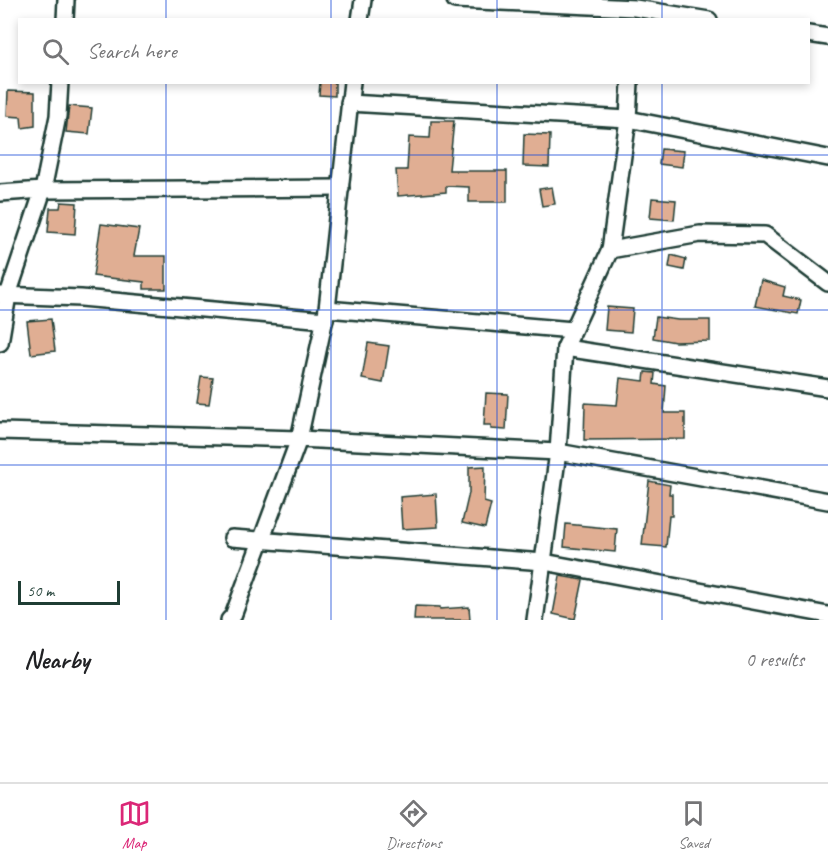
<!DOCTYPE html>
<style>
:root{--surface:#fff;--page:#f2f2f2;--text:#202124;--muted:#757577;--line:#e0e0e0;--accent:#db2777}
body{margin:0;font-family:Caveat,sans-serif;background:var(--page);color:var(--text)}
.scale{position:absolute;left:18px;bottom:15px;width:102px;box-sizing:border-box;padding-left:6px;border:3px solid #1f3d34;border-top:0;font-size:16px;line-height:21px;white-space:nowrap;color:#1f3d34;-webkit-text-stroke:4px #fff;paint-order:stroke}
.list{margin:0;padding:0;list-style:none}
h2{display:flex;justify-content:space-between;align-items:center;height:78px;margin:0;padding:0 24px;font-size:26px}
h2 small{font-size:20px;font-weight:400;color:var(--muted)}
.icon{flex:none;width:33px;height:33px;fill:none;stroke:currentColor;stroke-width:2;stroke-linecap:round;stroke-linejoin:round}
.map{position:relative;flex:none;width:828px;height:620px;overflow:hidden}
.search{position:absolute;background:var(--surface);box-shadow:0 3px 9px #0003;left:18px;right:18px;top:18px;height:66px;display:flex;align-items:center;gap:15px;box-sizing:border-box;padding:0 21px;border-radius:0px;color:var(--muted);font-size:22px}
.sheet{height:162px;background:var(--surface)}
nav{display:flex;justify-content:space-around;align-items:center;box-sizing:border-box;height:84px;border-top:2px solid var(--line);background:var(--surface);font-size:16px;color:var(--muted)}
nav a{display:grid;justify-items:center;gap:3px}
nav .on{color:var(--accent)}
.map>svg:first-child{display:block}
.building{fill:#e0ae93;stroke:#1f3d34;stroke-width:1.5}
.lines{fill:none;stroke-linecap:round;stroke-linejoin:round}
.minor-casing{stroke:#1f3d34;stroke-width:20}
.minor{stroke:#fff;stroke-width:15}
.grid{fill:none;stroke:#1d4ed8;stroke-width:1.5;stroke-opacity:0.55}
</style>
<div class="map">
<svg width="828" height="620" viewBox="0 0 828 620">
<rect width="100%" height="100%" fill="#fff"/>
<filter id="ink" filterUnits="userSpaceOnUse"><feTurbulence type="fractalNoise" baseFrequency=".0167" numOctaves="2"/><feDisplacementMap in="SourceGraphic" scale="12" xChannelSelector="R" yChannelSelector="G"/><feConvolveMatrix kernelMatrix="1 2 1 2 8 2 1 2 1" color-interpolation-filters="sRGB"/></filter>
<g filter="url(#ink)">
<g class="building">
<path d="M 320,82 L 335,82 L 335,96 L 319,95 Z"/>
<path d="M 8,91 L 35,92 L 35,126 L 22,128 L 21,117 L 7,116 Z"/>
<path d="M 69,106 L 92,108 L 89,134 L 66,132 Z"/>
<path d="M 431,121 L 454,121 L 449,170 L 457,170 L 457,171 L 507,171 L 507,202 L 469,202 L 469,187 L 446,186 L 446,192 L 398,196 L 396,170 L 407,170 L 409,137 L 430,138 Z"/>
<path d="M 524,134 L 550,135 L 549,167 L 523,166 Z"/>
<path d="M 661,149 L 684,151 L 682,167 L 659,164 Z"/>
<path d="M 552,187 L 555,204 L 542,206 L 539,189 Z"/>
<path d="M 652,198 L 676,200 L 674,220 L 650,218 Z"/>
<path d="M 61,202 L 77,203 L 75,234 L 48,232 L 50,208 L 60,208 Z"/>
<path d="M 101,224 L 139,229 L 134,256 L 166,256 L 166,289 L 144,289 L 144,282 L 93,276 Z"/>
<path d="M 671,255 L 686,259 L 684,270 L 669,267 Z"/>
<path d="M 761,280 L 785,287 L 783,296 L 801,300 L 798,314 L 755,306 Z"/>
<path d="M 607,307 L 633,309 L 631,332 L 605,330 Z"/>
<path d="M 656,317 L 678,320 L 710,320 L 710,341 L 675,342 L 653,338 Z"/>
<path d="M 51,319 L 55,351 L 31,354 L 27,321 Z"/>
<path d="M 368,343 L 389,346 L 383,383 L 362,379 Z"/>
<path d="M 645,372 L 655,373 L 654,384 L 666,386 L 664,413 L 685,413 L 685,439 L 584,440 L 585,403 L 617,405 L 620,378 L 644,381 Z"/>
<path d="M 201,377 L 213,378 L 209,404 L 197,403 Z"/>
<path d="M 486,393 L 508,394 L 506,430 L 491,429 L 491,425 L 484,425 Z"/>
<path d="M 485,466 L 484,502 L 491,504 L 485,528 L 462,523 L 469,493 L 469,467 Z"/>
<path d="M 649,481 L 670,485 L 669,494 L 672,494 L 672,516 L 669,516 L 666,547 L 642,545 Z"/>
<path d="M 436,494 L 438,527 L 402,529 L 400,497 Z"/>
<path d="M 566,524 L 617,529 L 615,552 L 564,547 Z"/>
<path d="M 560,576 L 583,580 L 575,619 L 553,614 Z"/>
<path d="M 415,606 L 440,607 L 440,609 L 469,607 L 470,620 L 414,620 Z"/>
</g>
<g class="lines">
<defs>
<g id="minor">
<path d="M 455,0 L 635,8 L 709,20"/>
<path d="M 65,20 L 66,0"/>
<path d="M 360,20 L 363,0"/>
<path d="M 808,34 L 828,37"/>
<path d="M 349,103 L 628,119 L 828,158"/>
<path d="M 0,193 L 43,190 L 341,188"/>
<path d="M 610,250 L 700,234 L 765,235 L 828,283"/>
<path d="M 0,295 L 81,298 L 325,320"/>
<path d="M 327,309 L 573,330"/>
<path d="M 0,343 L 8,295 L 43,190 L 58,116 L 60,82"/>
<path d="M 565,348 L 828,388"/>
<path d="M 0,431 L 299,439 L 558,452 L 828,501"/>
<path d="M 232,538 L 544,562 L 828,615"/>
<path d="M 229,620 L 233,616 L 299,439 L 327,309 L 352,82"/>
<path d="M 535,620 L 558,452 L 565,348 L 610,250 L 628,119 L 630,82"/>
</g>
</defs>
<use href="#minor" class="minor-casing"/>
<use href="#minor" class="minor"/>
</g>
</g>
<path class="grid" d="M 166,0 L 166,20M 331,0 L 331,20M 497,0 L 497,20M 662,0 L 662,20M 166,82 L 166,620M 331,82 L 331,620M 497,82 L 497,620M 662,82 L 662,620M 0,155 L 828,155M 0,310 L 828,310M 0,465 L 828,465"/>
</svg>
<div class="scale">50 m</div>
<div class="search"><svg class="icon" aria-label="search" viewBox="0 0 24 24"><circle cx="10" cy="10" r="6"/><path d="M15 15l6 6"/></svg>Search here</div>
</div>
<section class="sheet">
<h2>Nearby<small>0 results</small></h2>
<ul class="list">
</ul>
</section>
<nav>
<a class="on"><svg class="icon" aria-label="map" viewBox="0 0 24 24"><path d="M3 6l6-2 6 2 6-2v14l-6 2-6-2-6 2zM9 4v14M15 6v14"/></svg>Map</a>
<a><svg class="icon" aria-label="directions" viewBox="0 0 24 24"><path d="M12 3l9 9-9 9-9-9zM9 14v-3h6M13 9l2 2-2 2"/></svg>Directions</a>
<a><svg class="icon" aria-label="saved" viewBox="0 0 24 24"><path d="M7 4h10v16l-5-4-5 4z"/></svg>Saved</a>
</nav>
